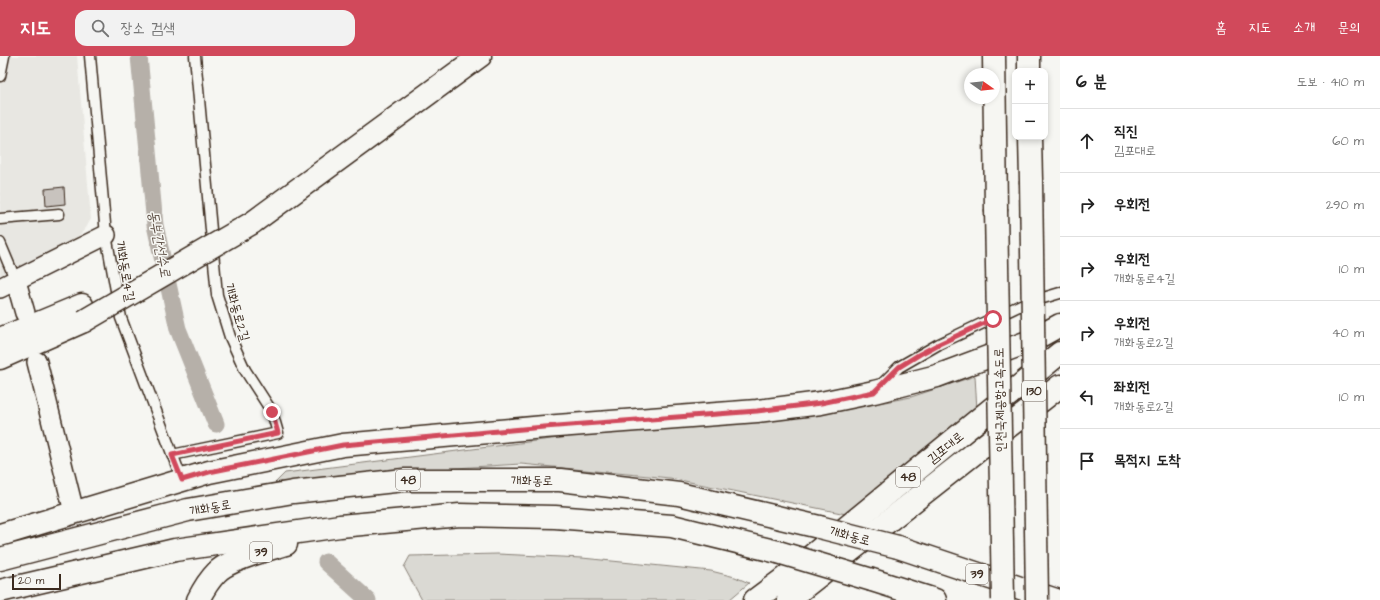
<!DOCTYPE html>
<html lang="ko">
<meta charset="utf-8">
<style>
:root{--surface:#fff;--page:#f2f2f2;--text:#222;--muted:#767676;--line:#e0e0e0;--accent:#d1495b}
body{margin:0;font-family:"Architects Daughter","Poor Story",sans-serif;background:var(--page);color:var(--text)}
.controls{position:absolute;right:12px;top:12px;display:grid;overflow:hidden;border-radius:8px;box-shadow:0 2px 6px #0003}
.controls button{width:36px;height:36px;display:grid;place-items:center;padding:0;border:0;border-bottom:1px solid var(--line);background:var(--surface);color:var(--text);font:20px sans-serif}
.compass{position:absolute;left:964px;top:12px;width:36px;height:36px;border-radius:50%;background:var(--surface);box-shadow:0 2px 6px #0003;rotate:104deg}
.scale{position:absolute;left:12px;bottom:10px;width:49px;box-sizing:border-box;padding-left:4px;border:2px solid #3b2a1e;border-top:0;font-size:11px;line-height:14px;white-space:nowrap;color:#3b2a1e;-webkit-text-stroke:3px #f6f6f2;paint-order:stroke}
.stop{position:absolute;width:12px;height:12px;margin:-9px;border:3px solid #d1495b;border-radius:50%;background:#fff}
.stop.end{background:#d1495b;border-color:#fff;box-shadow:0 1px 4px #0008}
.list{margin:0;padding:0;list-style:none}
h2{display:flex;justify-content:space-between;align-items:center;height:52px;margin:0;padding:0 16px;font-size:17px}
h2 small{font-size:13px;font-weight:400;color:var(--muted)}
.list li{display:grid;grid-template-columns:26px 1fr auto;gap:12px;align-items:center;box-sizing:border-box;height:64px;padding:0 16px;border-top:1px solid var(--line)}
.list b{display:block;font-size:15px;white-space:nowrap}
.list p{margin:0;font-size:13px;white-space:nowrap;color:var(--muted)}
.list em{font-size:13px;font-style:normal;color:var(--muted)}
.icon{flex:none;width:22px;height:22px;fill:none;stroke:currentColor;stroke-width:2;stroke-linecap:round;stroke-linejoin:round}
.map{position:relative;flex:none;width:1060px;height:544px;overflow:hidden}
header{display:flex;align-items:center;gap:24px;box-sizing:border-box;height:56px;padding:0 20px;background:var(--accent);color:#fff}
header strong{font-size:19px}
nav{display:flex;gap:22px;margin-inline-start:auto;font-size:14px}
.search{width:280px;height:36px;background:var(--page);display:flex;align-items:center;gap:10px;box-sizing:border-box;padding:0 14px;border-radius:12px;color:var(--muted);font-size:15px}
main{display:flex}
aside{flex:1;background:var(--surface)}
.map>svg:first-child{display:block}
.built{fill:#e8e7e2}
.green{fill:#dad9d3;stroke:#8a8278}
.lines{fill:none;stroke-linecap:round;stroke-linejoin:round}
.canal{stroke:#b6b0a9;stroke-width:17}
.building{fill:#c8c3be;stroke:#3b2a1e}
.service-casing{stroke:#3b2a1e;stroke-width:13}
.minor-casing{stroke:#3b2a1e;stroke-width:22}
.primary-casing{stroke:#3b2a1e;stroke-width:25}
.motorway-casing{stroke:#3b2a1e;stroke-width:25}
.service{stroke:#f6f6f2;stroke-width:10}
.minor{stroke:#f6f6f2;stroke-width:19}
.primary{stroke:#f6f6f2;stroke-width:22}
.motorway{stroke:#f6f6f2;stroke-width:22}
.primary-bridge-casing{stroke:#3b2a1e;stroke-width:25;stroke-linecap:butt}
.motorway-bridge-casing{stroke:#3b2a1e;stroke-width:25;stroke-linecap:butt}
.primary-bridge{stroke:#f6f6f2;stroke-width:22}
.motorway-bridge{stroke:#f6f6f2;stroke-width:22}
.route{stroke:#d1495b;stroke-width:5}
.labels{text-anchor:middle;stroke-width:3;stroke-linejoin:round;paint-order:stroke}
.shield{fill:#f6f6f2;stroke:#73675e;stroke-width:1}
.shield-label{font-size:12px;font-weight:bold;fill:#3b2a1e}
.street-label{font-size:13px;fill:#3b2a1e;stroke:#f6f6f2}
.water-label{font-size:14px;font-style:italic;fill:#605248;stroke:#f6f6f2}
</style>
<header>
<strong>지도</strong>
<div class="search"><svg class="icon" aria-label="search" viewBox="0 0 24 24"><circle cx="10" cy="10" r="6"/><path d="M15 15l6 6"/></svg>장소 검색</div>
<nav><a>홈</a><a>지도</a><a>소개</a><a>문의</a></nav>
</header>
<main>
<div class="map">
<svg width="1060" height="544" viewBox="0 0 1060 544">
<rect width="100%" height="100%" fill="#f6f6f2"/>
<filter id="ink" filterUnits="userSpaceOnUse"><feTurbulence type="fractalNoise" baseFrequency=".025" numOctaves="2"/><feDisplacementMap in="SourceGraphic" scale="8" xChannelSelector="R" yChannelSelector="G"/><feConvolveMatrix kernelMatrix="1 2 1 2 8 2 1 2 1" color-interpolation-filters="sRGB"/></filter>
<g filter="url(#ink)">
<path class="built" d="M 0,0 L 77,0 L 91,163 L 86,172 L 75,184 L 0,219 Z"/>
<g class="green">
<path d="M 975,320 L 977,354 L 846,458 L 670,422 L 521,408 L 341,419 L 275,427 L 285,417 L 606,376 L 821,358 L 911,341 Z"/>
<path d="M 498,498 L 582,502 L 711,515 L 735,521 L 749,527 L 729,544 L 422,544 L 404,511 L 410,500 Z"/>
</g>
<g class="lines">
<g class="canal">
<path d="M 139,0 L 155,169 L 178,273 L 216,368"/>
<path d="M 326,506 L 368,544"/>
</g>
</g>
<path class="building" d="M 64,131 L 65,148 L 46,150 L 45,133 Z"/>
<g class="lines">
<defs>
<g id="service">
<path d="M 90,0 L 106,179 L 121,262 L 182,424"/>
<path d="M 0,20 L 4,0"/>
<path d="M 0,163 L 59,158"/>
<path d="M 0,187 L 16,225"/>
<path d="M 880,330 L 899,311 L 939,288 L 1023,248 L 1060,237"/>
<path d="M 172,399 L 278,377 L 272,356 L 245,314 L 230,281 L 217,239 L 195,0"/>
</g>
<g id="minor">
<path d="M 16,225 L 25,257"/>
<path d="M 0,232 L 106,179"/>
<path d="M 37,306 L 74,456"/>
</g>
<g id="primary">
<path d="M 0,479 L 209,416 L 343,389 L 544,371 L 757,355 L 821,347 L 874,336 L 937,320 L 1033,284 L 1060,269"/>
<path d="M 898,491 L 1056,544"/>
<path d="M 0,503 L 188,454 L 293,436 L 404,424 L 560,424 L 679,438 L 819,471"/>
<path d="M 872,524 L 935,544"/>
<path d="M 0,535 L 175,494 L 340,470 L 460,459 L 555,461 L 672,470 L 778,496"/>
<path d="M 198,544 C 203,534 209,524 217,516 C 228,504 269,493 286,488"/>
<path d="M 755,544 L 782,524 L 1060,297"/>
<path d="M 788,544 L 1060,330"/>
</g>
<g id="motorway">
<path d="M 994,0 L 996,153"/>
<path d="M 1029,0 L 1029,15"/>
<path d="M 1030,81 L 1031,125"/>
<path d="M 252,167 L 480,0"/>
<path d="M 0,283 L 82,249"/>
<path d="M 0,302 L 84,265"/>
</g>
</defs>
<use href="#service" class="service-casing"/>
<use href="#minor" class="minor-casing"/>
<use href="#primary" class="primary-casing"/>
<use href="#motorway" class="motorway-casing"/>
<use href="#service" class="service"/>
<use href="#minor" class="minor"/>
<use href="#primary" class="primary"/>
<use href="#motorway" class="motorway"/>
<defs>
<g id="primary-bridge">
<path d="M 819,471 L 898,491"/>
<path d="M 778,496 L 872,524"/>
</g>
<g id="motorway-bridge">
<path d="M 1031,125 L 1037,544"/>
<path d="M 996,153 L 1003,544"/>
<path d="M 84,265 L 252,167"/>
</g>
</defs>
<use href="#primary-bridge" class="primary-bridge-casing"/>
<use href="#motorway-bridge" class="motorway-bridge-casing"/>
<use href="#primary-bridge" class="primary-bridge"/>
<use href="#motorway-bridge" class="motorway-bridge"/>
</g>
</g>
<g class="lines" filter="url(#ink)">
<path class="route" d="M 272,356 L 278,377 L 172,399 L 182,424 L 209,416 L 343,389 L 544,371 L 757,355 L 821,347 L 874,336 L 899,311 L 920,298 L 939,288 L 993,263"/>
</g>
<g class="labels">
<g class="shield">
<rect x="1022" y="325" width="24" height="20" rx="3"/>
<rect x="896" y="411" width="24" height="20" rx="3"/>
<rect x="396" y="414" width="24" height="20" rx="3"/>
<rect x="250" y="486" width="22" height="20" rx="3"/>
<rect x="966" y="508" width="22" height="20" rx="3"/>
</g>
<g class="shield-label">
<text x="1034" y="339">130</text>
<text x="908" y="425">48</text>
<text x="408" y="428">48</text>
<text x="261" y="500">39</text>
<text x="977" y="522">39</text>
</g>
<g class="street-label">
<text transform="translate(126 215) rotate(80)" y="5">개화동로4길</text>
<text transform="translate(238 256) rotate(74)" y="5">개화동로2길</text>
<text transform="translate(999 344) rotate(-91)" y="5">인천국제공항고속도로</text>
<text transform="translate(945 391) rotate(-39)" y="5">김포대로</text>
<text x="532" y="429">개화동로</text>
<text transform="translate(210 451) rotate(-10)" y="5">개화동로</text>
<text transform="translate(850 479) rotate(15)" y="5">개화동로</text>
</g>
<g class="water-label">
<text transform="translate(160 188) rotate(79)" y="5">동부간선수로</text>
</g>
</g>
</svg>
<div class="controls">
<button>+</button>
<button>−</button>
</div>
<svg class="compass" viewBox="-18 -18 36 36"><path d="M0-13l5 13h-10z" fill="#e53935"/><path d="M0 13l5-13h-10z" fill="#767676"/></svg>
<div class="scale">20 m</div>
<div class="stop" style="left:993px;top:263px"></div>
<div class="stop end" style="left:272px;top:356px"></div>
</div>
<aside>
<h2>6 분<small>도보 · 410 m</small></h2>
<ul class="list">
<li><svg class="icon" aria-label="ahead" viewBox="0 0 24 24"><path d="M12 20V5M6 11l6-6 6 6"/></svg><div><b>직진</b><p>김포대로</p></div><em>60 m</em></li>
<li><svg class="icon" aria-label="right" viewBox="0 0 24 24"><path d="M7 20v-9h11M14 6l5 5-5 5"/></svg><div><b>우회전</b></div><em>290 m</em></li>
<li><svg class="icon" aria-label="right" viewBox="0 0 24 24"><path d="M7 20v-9h11M14 6l5 5-5 5"/></svg><div><b>우회전</b><p>개화동로4길</p></div><em>10 m</em></li>
<li><svg class="icon" aria-label="right" viewBox="0 0 24 24"><path d="M7 20v-9h11M14 6l5 5-5 5"/></svg><div><b>우회전</b><p>개화동로2길</p></div><em>40 m</em></li>
<li><svg class="icon" aria-label="left" viewBox="0 0 24 24"><path d="M17 20v-9H6M10 6l-5 5 5 5"/></svg><div><b>좌회전</b><p>개화동로2길</p></div><em>10 m</em></li>
<li><svg class="icon" aria-label="arrive" viewBox="0 0 24 24"><path d="M6 21V4h12l-3 4 3 4H6"/></svg><div><b>목적지 도착</b></div></li>
</ul>
</aside>
</main>
